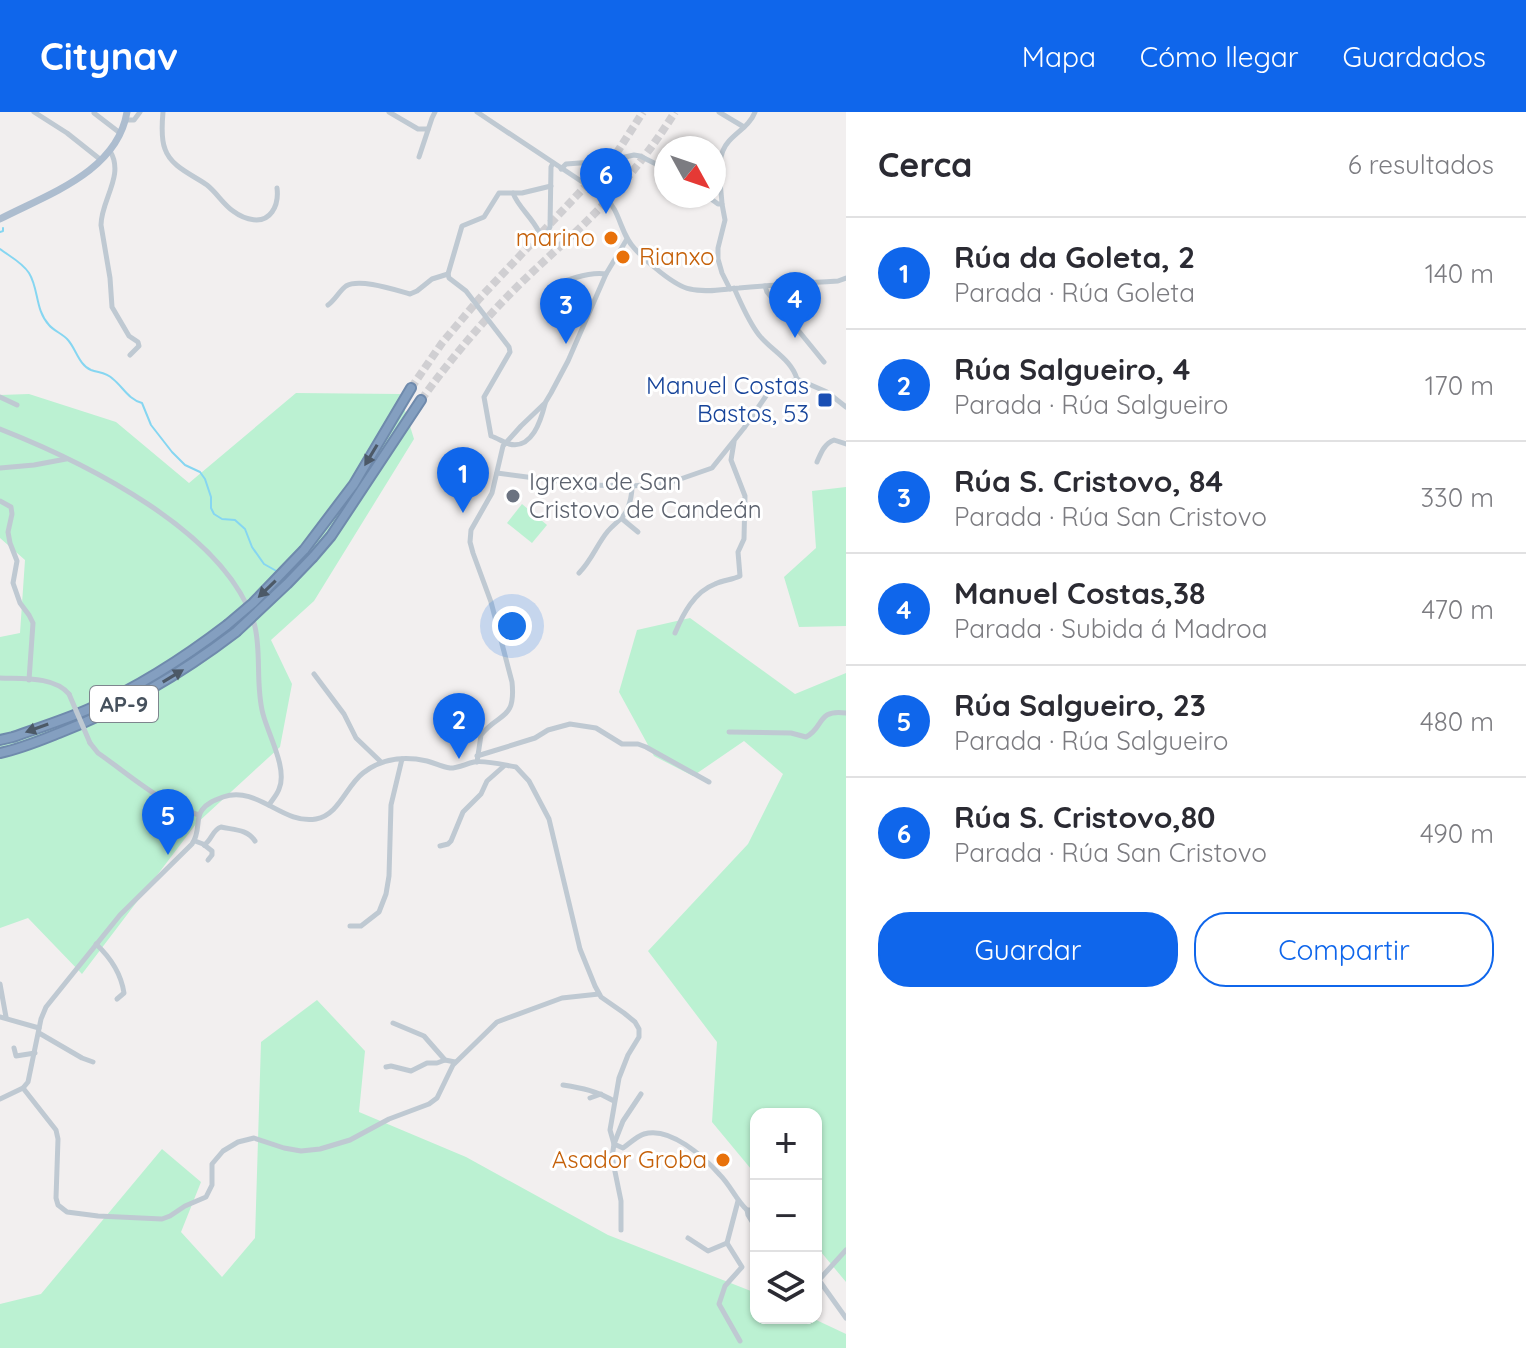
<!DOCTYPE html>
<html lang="es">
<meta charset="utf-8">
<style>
:root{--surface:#fff;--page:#f7f7f7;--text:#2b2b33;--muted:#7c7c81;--line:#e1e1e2;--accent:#0f66eb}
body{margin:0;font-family:Quicksand,sans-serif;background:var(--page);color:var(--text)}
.controls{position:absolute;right:24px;bottom:24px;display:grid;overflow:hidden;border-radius:16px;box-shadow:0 2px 6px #0004}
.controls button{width:72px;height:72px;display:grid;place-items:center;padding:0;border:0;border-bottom:2px solid var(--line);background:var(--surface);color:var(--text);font:40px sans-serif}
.compass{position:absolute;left:654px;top:24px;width:72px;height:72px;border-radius:50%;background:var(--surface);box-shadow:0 2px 6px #0004;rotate:130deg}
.you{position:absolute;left:512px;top:514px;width:28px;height:28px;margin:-20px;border:6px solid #fff;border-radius:50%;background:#1a73e8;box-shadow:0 0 0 12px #1a73e833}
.badge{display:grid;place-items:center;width:52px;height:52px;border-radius:50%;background:var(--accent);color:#fff;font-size:26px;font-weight:700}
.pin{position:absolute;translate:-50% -66px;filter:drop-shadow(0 2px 4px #0008)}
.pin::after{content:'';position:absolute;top:42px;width:28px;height:24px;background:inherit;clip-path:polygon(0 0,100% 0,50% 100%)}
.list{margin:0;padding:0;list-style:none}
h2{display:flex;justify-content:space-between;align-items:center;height:104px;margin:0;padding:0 32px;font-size:34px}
h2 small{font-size:26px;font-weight:400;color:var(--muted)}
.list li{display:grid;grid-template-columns:52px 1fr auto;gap:24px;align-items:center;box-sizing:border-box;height:112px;padding:0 32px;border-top:2px solid var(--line)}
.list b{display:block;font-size:30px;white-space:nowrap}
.list p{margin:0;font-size:26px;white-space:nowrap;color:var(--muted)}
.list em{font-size:26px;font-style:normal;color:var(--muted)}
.actions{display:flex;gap:16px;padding:24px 32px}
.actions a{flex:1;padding:18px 0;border:2px solid var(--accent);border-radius:32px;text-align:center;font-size:28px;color:var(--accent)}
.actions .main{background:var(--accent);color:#fff}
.icon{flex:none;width:44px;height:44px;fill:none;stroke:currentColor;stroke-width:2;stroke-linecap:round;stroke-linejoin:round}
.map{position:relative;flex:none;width:846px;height:1236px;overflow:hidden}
header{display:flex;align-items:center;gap:48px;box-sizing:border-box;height:112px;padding:0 40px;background:var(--accent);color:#fff}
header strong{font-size:38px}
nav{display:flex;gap:44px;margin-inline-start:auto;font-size:28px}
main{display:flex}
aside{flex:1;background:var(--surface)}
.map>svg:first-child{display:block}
.green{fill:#bbf1d2}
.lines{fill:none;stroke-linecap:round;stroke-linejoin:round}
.stream{stroke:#86d6f1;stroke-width:2}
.motorway-tunnel{stroke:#d0cfd2;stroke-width:8;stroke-dasharray:8 4;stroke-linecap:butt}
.motorway-casing{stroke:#6f8aac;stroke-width:12}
.minor{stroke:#bfc9d2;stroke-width:5}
.primary{stroke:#adbdcf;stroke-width:7}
.motorway{stroke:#849fc0;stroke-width:8}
.motorway-bridge-casing{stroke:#6f8aac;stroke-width:12;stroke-linecap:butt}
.minor-bridge{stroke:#bfc9d2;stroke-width:5}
.motorway-bridge{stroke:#849fc0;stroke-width:8}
.oneway{fill:#4c5967}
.food-dot{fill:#e8710a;stroke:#fff;stroke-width:3}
.transit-dot{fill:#1a4fb4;stroke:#fff;stroke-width:3}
.worship-dot{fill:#6b7280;stroke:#fff;stroke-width:3}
.labels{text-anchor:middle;stroke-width:6;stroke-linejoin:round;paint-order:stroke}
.shield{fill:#fff;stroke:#7e858e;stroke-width:2}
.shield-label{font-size:22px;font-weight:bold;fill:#46515d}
.food-label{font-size:24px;fill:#c56008;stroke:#fff;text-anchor:end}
.transit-label{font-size:24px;fill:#164399;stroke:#fff;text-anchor:end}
.worship-label{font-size:24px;fill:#5b616d;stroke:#fff;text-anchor:start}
</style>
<header>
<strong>Citynav</strong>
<nav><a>Mapa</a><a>Cómo llegar</a><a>Guardados</a></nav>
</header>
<main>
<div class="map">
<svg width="846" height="1236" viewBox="0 0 846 1236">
<rect width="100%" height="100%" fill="#f2efef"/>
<g class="green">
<path d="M 296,281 L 400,282 L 414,327 L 314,489 L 271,528 L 292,572 L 280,635 L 196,712 L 82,862 L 28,806 L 0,816 L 0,525 L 20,521 L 25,448 L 0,426 L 0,283 L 29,282 L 116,310 L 189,371 Z"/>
<path d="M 846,375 L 846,514 L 799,515 L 784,465 L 816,436 L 812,379 Z"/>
<path d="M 522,392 L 547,413 L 532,431 L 507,411 Z"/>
<path d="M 690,506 L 795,582 L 846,561 L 846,1170 L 816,1134 L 816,1002 L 756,1002 L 756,1063 L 712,1010 L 717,930 L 648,839 L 748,732 L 783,662 L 744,629 L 693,664 L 654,644 L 619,580 L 637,518 Z"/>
<path d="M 317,888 L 365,939 L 359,1000 L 466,1045 L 608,1123 L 756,1181 L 756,1206 L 812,1206 L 846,1222 L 846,1236 L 0,1236 L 0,1192 L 41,1182 L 162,1037 L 201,1070 L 181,1120 L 222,1165 L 255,1126 L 261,930 Z"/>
</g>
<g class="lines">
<g class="stream">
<path d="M 0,120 L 3,119 L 3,116"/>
<path d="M 0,137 C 9,144 22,150 29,161 C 39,177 35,198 49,213 C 54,219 63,222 68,228 C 76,237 79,253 91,258 C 99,261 106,260 113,267 C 123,275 128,287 142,291 L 151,313 L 172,340 L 185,353 L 200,360 L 205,367 L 211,385 L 211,396 L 214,402 L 222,407 L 235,408 L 245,417 L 252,435 L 264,452 L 280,461"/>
</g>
<g class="motorway-tunnel">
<path d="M 411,276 L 442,231 L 479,187 L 616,42 L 643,0"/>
<path d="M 421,288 C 447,252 476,217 507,185 C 537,154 570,127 600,96 C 628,67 653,35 675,0"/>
</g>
<defs>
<g id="motorway">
<path d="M 304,438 L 354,372 L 411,276"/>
<path d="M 313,445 L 331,424 L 421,288"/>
<path d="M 0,628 L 13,625 C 38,616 64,608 89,597 C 139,575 184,546 227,513"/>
<path d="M 0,641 C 20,637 39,629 59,621 C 123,596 181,562 236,520"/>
</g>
</defs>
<use href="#motorway" class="motorway-casing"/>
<g class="minor">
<path d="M 34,0 L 67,21 L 101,48"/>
<path d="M 163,0 C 162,11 161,27 165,37 C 171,55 193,63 207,73 C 217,81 223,92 233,99 C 245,108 263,113 272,100 C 277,93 278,84 277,76"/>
<path d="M 389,0 L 418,17 L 428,17"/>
<path d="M 477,0 L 605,85 C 621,100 620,122 635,137 C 646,149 674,174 690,177 C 706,181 724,177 739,176 C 772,173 805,171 838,169 L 846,166"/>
<path d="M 719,0 L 744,15"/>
<path d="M 94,1 L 120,21"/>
<path d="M 126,8 L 134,8 L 140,0"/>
<path d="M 110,39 C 125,63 101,88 101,113 L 110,166 L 112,195 L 129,224 L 138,230 L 139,234 L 130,243"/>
<path d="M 419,45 L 432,6 L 435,0"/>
<path d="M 561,57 L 566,52 L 607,49 L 634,43 L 640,44 L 666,57"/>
<path d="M 513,81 C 518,95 532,105 539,120"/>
<path d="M 707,84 L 718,92 L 722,92 L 725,108 L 718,136 L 718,147 L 722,161 L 730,177"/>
<path d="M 722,92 C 721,72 714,45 729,29 C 738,19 750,13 755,0"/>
<path d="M 548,119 L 550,115 L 551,55 L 553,51"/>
<path d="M 765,174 L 767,180 L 824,250"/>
<path d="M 734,176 C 741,191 748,209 759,223 C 772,239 791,247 797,267"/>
<path d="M 547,178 C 561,169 590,159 606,162"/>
<path d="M 328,193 C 335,188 340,178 346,174 C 360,166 395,178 410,182 L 417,179 L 432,167 L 448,162"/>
<path d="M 797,267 L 827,280 L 846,295"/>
<path d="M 0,285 L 17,293"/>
<path d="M 545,292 C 541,308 532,338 509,332 C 503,330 497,326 491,324 L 484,285 L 510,240 L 509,235 L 466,179 L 449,166 L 448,162 L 462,114 L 484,105 L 499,81 L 522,81 L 551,74"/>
<path d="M 0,317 C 84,350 225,419 254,511 C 262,537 255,573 263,602 C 268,622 288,657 279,677 C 277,683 272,688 269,693"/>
<path d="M 817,350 C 821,341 824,332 834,328 L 846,332"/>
<path d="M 0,356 L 34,353 L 66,347"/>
<path d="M 497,361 L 588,373 L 632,374 L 669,371 L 712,356 L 744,316 L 766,284 L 775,276 L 797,267"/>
<path d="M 0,389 L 11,395 L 12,402 L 8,420 L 10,431 L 17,449 L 13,471 L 20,491 L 29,503 L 33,511 L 29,568"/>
<path d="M 621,406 L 638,420"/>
<path d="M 579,461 C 592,448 597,432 608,419 C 614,412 622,407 626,400 C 630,392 632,383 632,374"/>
<path d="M 675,521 C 683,502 694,480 715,472 C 723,468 732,468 740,464 L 738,440 L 744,427 L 745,384 L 731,348 L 734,330"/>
<path d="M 314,562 L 344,602 L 356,626 L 380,649"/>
<path d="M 0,566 C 22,567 54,564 69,582"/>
<path d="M 729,620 L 791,621 L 806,625 C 825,615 816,597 846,601"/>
<path d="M 90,631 L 98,641 C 130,663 161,692 199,703"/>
<path d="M 477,644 L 535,626 L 548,618 L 570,612 L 596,616 L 622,632 L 638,632 L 646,635 L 709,670"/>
<path d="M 477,650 L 481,623 C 499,600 516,609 512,570 L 491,490 L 473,441 L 470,430 L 471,418 L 492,381 L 503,334 L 521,314 L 545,291 L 551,281 L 568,249 L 606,162 L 627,127"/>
<path d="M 195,729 L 203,732 L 212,739 L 212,743 L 208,748"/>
<path d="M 204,733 C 212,728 212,718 221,715 C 234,718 247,717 255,729"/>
<path d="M 440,734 L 448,732 L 451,729 L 463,700 L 481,682 L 487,669 L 504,654"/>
<path d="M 350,814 L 361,814 L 379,800 L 386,782 L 389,764 L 391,693 L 402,647"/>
<path d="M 96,832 C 111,846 121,861 124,881 L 117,887"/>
<path d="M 0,872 L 6,905"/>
<path d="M 0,905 L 39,916"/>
<path d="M 393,911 L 424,924 L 445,948 L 455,950"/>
<path d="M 39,921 L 82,946 L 93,950"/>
<path d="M 14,936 L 16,944 L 35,941"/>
<path d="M 386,955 L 391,954 L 411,959 L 427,951 L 437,951 L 445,948"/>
<path d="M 563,973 C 582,976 597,979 614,989"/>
<path d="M 23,976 L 56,1018 L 58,1027 L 56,1086 L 58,1093 L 67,1100 L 98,1104 L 162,1107 L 170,1104 L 185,1094 L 206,1085 L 212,1073 L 212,1052 L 223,1039 L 238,1030 L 254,1026 L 284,1036 L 301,1039 L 320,1037 L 350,1028 L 389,1007 L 429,992 L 437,986 L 453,953 L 497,910 L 562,886 L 599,882"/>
<path d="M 590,986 L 601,982"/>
<path d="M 0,987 L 23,976 L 28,970 L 41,907 L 46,895 L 120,803 L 192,732 C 201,719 195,707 202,698 C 207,691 215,688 223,685 C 258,673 282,713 316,707 C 339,703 346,674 363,661 C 382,646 404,644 427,649 C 435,651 442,655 450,656 C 459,656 465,652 474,650 C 486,648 504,653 516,655 L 529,669 L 549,707 L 580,837 L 595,874 L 601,885 L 624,901 L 635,910 L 639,917 L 639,925 L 628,943 L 619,966 L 610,1018 L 614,1032 L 623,1036 C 629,1032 637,1024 644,1022 C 670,1014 704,1045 720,1063 C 731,1074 736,1088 747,1098 L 756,1098"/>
<path d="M 738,1089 L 727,1131 L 742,1155 L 725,1174 L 719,1192 L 740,1229"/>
<path d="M 747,1098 L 748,1103 L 756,1116"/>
<path d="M 621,1118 L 621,1089 L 612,1045 L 614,1032 L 623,1009 L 641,982"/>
<path d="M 688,1126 L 708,1139 L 727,1131"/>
<path d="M 816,1164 L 846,1206"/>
<path d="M 818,1169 L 846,1138"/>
</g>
<path class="primary" d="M 0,107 C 48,82 117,60 127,0"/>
<use href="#motorway" class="motorway"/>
<defs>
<g id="motorway-bridge">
<path d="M 227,513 L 253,491 L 304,438"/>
<path d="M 236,520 L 287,472 L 313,445"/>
</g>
</defs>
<use href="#motorway-bridge" class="motorway-bridge-casing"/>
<path class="minor-bridge" d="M 69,582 L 90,631"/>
<use href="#motorway-bridge" class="motorway-bridge"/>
</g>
<defs><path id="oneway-solid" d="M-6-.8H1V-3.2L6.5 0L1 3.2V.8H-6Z" transform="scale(2)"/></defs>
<g class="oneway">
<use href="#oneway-solid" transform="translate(371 343) rotate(121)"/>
<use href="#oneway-solid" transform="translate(267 477) rotate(136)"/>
<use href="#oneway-solid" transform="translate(173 564) rotate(-31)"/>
<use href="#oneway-solid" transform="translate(37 616) rotate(160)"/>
</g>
<g class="food-dot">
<circle cx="611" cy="126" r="8"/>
<circle cx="623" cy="145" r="8"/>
<circle cx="723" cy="1048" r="8"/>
</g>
<rect class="transit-dot" x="817" y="280" width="16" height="16" rx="4"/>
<circle class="worship-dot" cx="513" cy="384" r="8"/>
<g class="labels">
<rect class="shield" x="90" y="574" width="68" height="36" rx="6"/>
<g class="shield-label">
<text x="124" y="600">AP-9</text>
</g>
<g class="food-label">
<text x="595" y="134">marino</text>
<text x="639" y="153" text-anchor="start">Rianxo</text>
<text x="707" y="1056">Asador Groba</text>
</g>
<g class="transit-label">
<text x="809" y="282">Manuel Costas<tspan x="809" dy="28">Bastos, 53</tspan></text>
</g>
<g class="worship-label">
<text x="529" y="378">Igrexa de San<tspan x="529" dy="28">Cristovo de Candeán</tspan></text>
</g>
</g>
</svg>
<div class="controls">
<button>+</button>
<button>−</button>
<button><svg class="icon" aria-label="layers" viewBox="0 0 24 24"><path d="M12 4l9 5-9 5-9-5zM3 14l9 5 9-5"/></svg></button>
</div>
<svg class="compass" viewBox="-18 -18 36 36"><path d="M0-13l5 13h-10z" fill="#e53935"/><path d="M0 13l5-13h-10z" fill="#7c7c81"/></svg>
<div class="you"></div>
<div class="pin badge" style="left:463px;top:401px">1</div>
<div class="pin badge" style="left:459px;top:647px">2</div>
<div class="pin badge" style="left:566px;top:232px">3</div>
<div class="pin badge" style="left:795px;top:226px">4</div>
<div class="pin badge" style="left:168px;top:743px">5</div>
<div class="pin badge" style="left:606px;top:102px">6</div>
</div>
<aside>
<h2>Cerca<small>6 resultados</small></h2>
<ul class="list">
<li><span class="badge">1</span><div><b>Rúa da Goleta, 2</b><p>Parada · Rúa Goleta</p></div><em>140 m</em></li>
<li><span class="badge">2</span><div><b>Rúa Salgueiro, 4</b><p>Parada · Rúa Salgueiro</p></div><em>170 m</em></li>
<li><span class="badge">3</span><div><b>Rúa S. Cristovo, 84</b><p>Parada · Rúa San Cristovo</p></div><em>330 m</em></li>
<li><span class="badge">4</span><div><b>Manuel Costas,38</b><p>Parada · Subida á Madroa</p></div><em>470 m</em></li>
<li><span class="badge">5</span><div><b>Rúa Salgueiro, 23</b><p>Parada · Rúa Salgueiro</p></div><em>480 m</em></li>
<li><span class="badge">6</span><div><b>Rúa S. Cristovo,80</b><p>Parada · Rúa San Cristovo</p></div><em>490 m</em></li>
</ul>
<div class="actions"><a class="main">Guardar</a><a>Compartir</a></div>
</aside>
</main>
